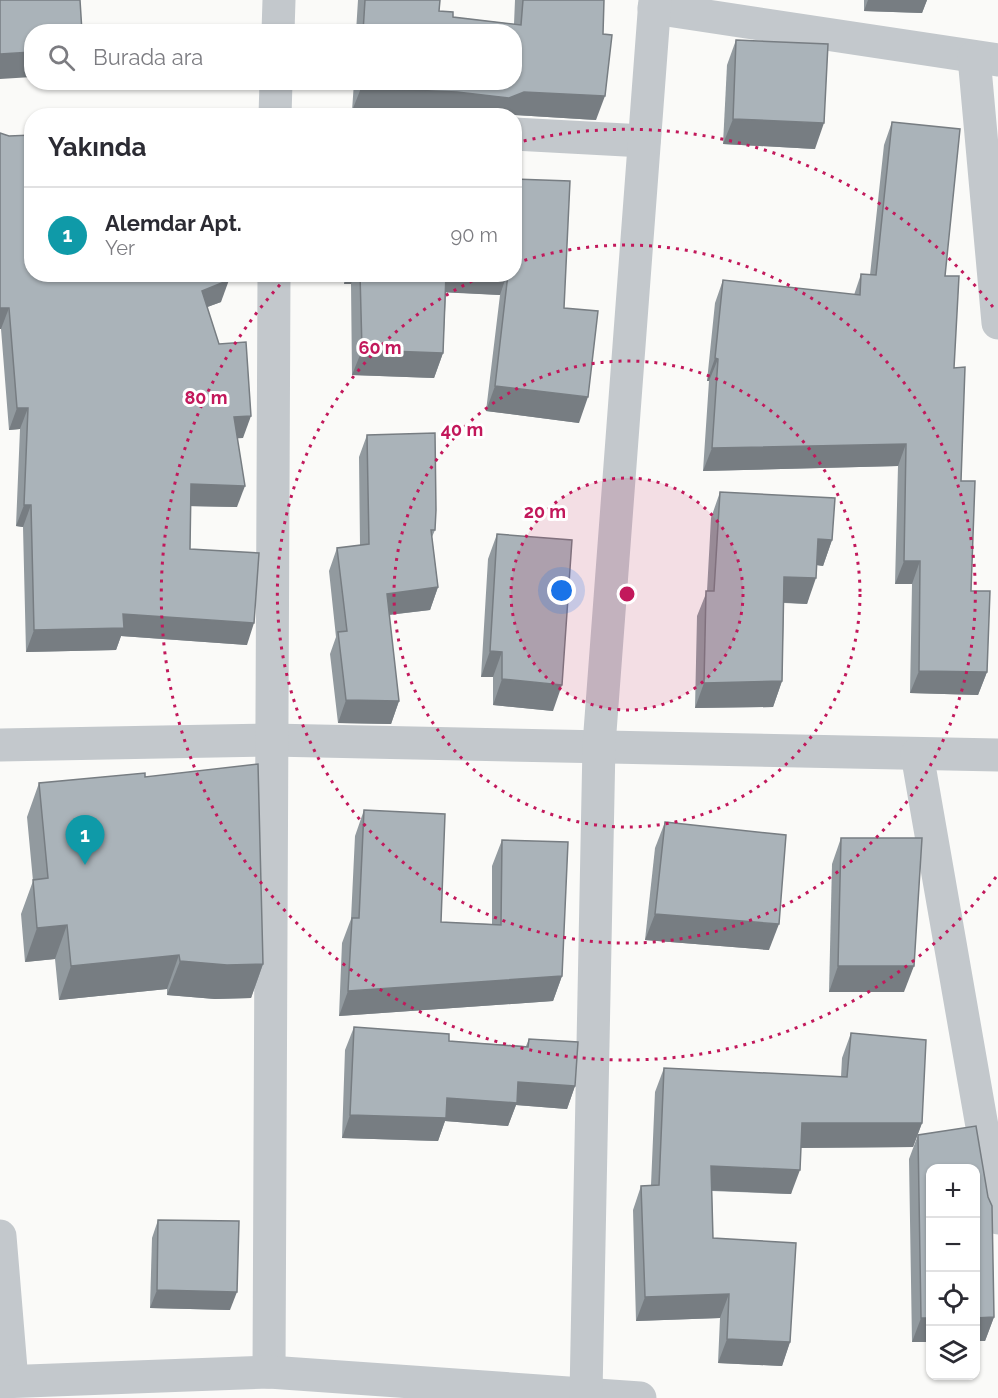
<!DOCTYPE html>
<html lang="tr">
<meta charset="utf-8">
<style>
:root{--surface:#fff;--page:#f2f2f3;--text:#2b2b33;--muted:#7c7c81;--line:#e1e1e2;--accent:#e4572e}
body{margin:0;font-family:Raleway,sans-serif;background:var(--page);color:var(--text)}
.controls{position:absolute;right:18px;bottom:18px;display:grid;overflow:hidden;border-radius:12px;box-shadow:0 2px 4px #0004}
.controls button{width:54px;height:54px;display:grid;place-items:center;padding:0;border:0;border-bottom:2px solid var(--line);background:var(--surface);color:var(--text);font:30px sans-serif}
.you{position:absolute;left:562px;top:591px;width:21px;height:21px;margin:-15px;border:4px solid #fff;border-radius:50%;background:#1a73e8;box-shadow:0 0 0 9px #1a73e833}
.badge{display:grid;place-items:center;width:39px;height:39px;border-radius:50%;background:var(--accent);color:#fff;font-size:20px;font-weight:700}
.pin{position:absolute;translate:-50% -50px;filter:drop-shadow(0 2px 3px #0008)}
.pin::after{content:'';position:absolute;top:32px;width:21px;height:18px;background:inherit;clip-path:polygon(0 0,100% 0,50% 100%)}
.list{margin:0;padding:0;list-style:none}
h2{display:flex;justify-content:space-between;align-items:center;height:78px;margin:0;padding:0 24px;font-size:26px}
h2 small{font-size:20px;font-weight:400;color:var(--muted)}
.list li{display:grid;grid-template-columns:39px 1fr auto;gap:18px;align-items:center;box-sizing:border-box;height:96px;padding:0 24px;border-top:2px solid var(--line)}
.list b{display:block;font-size:22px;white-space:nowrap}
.list p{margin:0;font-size:20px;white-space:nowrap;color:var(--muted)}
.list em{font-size:20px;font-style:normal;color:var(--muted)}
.icon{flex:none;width:33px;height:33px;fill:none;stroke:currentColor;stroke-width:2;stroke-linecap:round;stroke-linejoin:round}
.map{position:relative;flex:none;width:998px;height:1398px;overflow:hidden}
.search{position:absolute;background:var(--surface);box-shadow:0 2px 4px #0004;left:24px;top:24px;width:498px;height:66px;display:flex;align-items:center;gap:15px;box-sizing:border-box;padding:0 21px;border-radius:24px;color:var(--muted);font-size:22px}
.panel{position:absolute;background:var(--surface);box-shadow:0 2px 4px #0004;left:24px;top:108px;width:498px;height:174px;border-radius:24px}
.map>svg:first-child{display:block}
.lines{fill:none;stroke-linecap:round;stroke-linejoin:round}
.street{stroke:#c3c8cc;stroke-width:33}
.wall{fill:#929a9f}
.shaded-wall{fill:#777d82}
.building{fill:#aab3b9;stroke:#777d82;stroke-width:1.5}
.ring{fill:none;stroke:#c2185b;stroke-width:3;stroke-dasharray:3 6}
.centre{fill:#c2185b;stroke:#fff;stroke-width:3}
.ring-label{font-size:18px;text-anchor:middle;font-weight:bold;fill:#c2185b;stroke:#fff;stroke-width:6;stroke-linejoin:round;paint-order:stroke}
</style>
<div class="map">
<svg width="998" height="1398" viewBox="0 0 998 1398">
<rect width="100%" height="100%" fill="#fafaf8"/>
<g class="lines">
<g class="street">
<path d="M 654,8 L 998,60"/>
<path d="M 278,32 L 279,0"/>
<path d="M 974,57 L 998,323"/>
<path d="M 275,116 L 276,82"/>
<path d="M 514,134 L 644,141"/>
<path d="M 0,745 L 271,740 L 998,755"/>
<path d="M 917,754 L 998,1218"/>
<path d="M 0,1236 L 12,1381"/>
<path d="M 269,1372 L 274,274"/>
<path d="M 0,1382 L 269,1372 L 640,1398"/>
<path d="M 586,1394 L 599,745 L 655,0"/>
</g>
</g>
<g class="wall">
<path d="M 358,0 L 440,0 L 439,11 L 453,17 L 514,24 L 515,0 L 604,0 L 596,120 L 515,115 L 440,116 L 352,111 L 354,82 L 514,82 L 514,32 L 356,32 Z"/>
<path d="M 864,0 L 927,0 L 922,13 L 864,11 Z"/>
<path d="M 736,40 L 815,149 L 723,144 L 727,65 Z"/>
<path d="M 892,122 L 945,276 L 954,368 L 961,481 L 971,591 L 987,672 L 978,695 L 910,693 L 912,584 L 895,584 L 898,466 L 703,471 L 709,381 L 707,381 L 715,303 L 723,280 L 854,295 L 861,274 L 870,275 L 884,145 Z"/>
<path d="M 0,133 L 9,136 L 221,302 L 207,307 L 243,438 L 238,438 L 237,507 L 191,506 L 190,549 L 247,645 L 121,636 L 116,650 L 26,652 L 23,527 L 16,526 L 20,429 L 9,430 L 1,329 L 0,329 Z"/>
<path d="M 345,274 L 514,274 L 564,308 L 579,423 L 486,411 L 500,295 L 446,292 L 443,353 L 434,378 L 352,375 L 351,284 L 344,284 Z"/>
<path d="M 367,435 L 435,530 L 432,537 L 438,587 L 430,610 L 389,615 L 399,701 L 391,724 L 338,723 L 330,654 L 336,637 L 329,571 L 337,548 L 360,545 L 359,457 Z"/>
<path d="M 720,492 L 832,540 L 823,566 L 817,565 L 807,604 L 784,603 L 782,681 L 773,707 L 695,708 L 697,616 L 707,591 L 711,518 Z"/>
<path d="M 497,534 L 553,711 L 493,705 L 493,677 L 481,677 L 488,559 Z"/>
<path d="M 145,777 L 263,964 L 251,998 L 215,999 L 167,995 L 167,989 L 59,1000 L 55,959 L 25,962 L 21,914 L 33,881 L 27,817 L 39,783 Z"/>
<path d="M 364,810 L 441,922 L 492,924 L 492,866 L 502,840 L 562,976 L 553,1001 L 339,1016 L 342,943 L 351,919 L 355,836 Z"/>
<path d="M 665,822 L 769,950 L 645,940 L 655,848 Z"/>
<path d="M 841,838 L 904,992 L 829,992 L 832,864 Z"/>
<path d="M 354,1027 L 449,1041 L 526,1046 L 529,1039 L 575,1086 L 567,1109 L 516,1105 L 508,1126 L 445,1121 L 438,1141 L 342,1138 L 345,1050 Z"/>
<path d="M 851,1033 L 922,1123 L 913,1147 L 801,1148 L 791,1194 L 712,1191 L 713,1238 L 790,1342 L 782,1366 L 718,1363 L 720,1318 L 636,1321 L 633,1210 L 641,1186 L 651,1185 L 655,1092 L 664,1068 L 841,1077 L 842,1058 Z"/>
<path d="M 918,1135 L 994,1317 L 985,1341 L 930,1168 L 930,1342 L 912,1342 L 909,1159 Z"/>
<path d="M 158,1220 L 230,1310 L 150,1308 L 152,1238 Z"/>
</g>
<g class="shaded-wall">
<path d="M 868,0 L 927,0 L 922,13 L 864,11 Z"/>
<path d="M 32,52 L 32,77 L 0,79 L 0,54 Z"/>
<path d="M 361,88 L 524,92 L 605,96 L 596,120 L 515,115 L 440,116 L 352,111 Z"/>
<path d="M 733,119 L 824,123 L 815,149 L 723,144 Z"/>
<path d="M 348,274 L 354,274 L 351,284 L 344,284 Z"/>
<path d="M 444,274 L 507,274 L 500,295 L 437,292 Z"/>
<path d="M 229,280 L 221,302 L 194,312 L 202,291 Z"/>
<path d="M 0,308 L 9,308 L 1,329 L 0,329 Z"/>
<path d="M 362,350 L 443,353 L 434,378 L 352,375 Z"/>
<path d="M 715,358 L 718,359 L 709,381 L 707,381 Z"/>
<path d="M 495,386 L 588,397 L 579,423 L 486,411 Z"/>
<path d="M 17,408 L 28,408 L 20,429 L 9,430 Z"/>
<path d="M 251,416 L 243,438 L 226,439 L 234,417 Z"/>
<path d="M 906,444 L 898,466 L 703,471 L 712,448 Z"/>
<path d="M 191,484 L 245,486 L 237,507 L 184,506 Z"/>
<path d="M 24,505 L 31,505 L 23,527 L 16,526 Z"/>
<path d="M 818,539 L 832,540 L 823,566 L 809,564 Z"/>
<path d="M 904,561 L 920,561 L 912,584 L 895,584 Z"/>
<path d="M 784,577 L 816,578 L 807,604 L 775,602 Z"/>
<path d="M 438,587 L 430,610 L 378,616 L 387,594 Z"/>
<path d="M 123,614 L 254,623 L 247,645 L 121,636 L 116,650 L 26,652 L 34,630 Z"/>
<path d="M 490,651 L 502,652 L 493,677 L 481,677 Z"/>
<path d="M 919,671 L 987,672 L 978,695 L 910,693 Z"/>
<path d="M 502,679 L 562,685 L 553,711 L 493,705 Z"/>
<path d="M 782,681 L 773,707 L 695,708 L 704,683 Z"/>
<path d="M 346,700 L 399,701 L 391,724 L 338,723 Z"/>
<path d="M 655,914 L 779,924 L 769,950 L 645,940 Z"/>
<path d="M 67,925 L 55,959 L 25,962 L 37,928 Z"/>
<path d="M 179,955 L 167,989 L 59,1000 L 71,966 Z"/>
<path d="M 180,961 L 263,964 L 251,998 L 215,999 L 167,995 Z"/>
<path d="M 838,966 L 914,966 L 904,992 L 829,992 Z"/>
<path d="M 562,976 L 553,1001 L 339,1016 L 348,991 Z"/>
<path d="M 518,1082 L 575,1086 L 567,1109 L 516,1105 L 508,1126 L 445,1121 L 438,1141 L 342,1138 L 350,1115 L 447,1098 Z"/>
<path d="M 802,1123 L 922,1123 L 913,1147 L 793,1148 Z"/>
<path d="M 711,1166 L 800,1170 L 791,1194 L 702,1190 Z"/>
<path d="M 157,1290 L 237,1292 L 230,1310 L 150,1308 Z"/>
<path d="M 729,1294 L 720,1318 L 636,1321 L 645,1297 Z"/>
<path d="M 994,1317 L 985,1341 L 975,1341 L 975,1318 Z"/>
<path d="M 921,1318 L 930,1318 L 930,1342 L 912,1342 Z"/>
<path d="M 727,1339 L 790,1342 L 782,1366 L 718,1363 Z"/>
</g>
<g class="building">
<path d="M 0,0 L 80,0 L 82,32 L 32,32 L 32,52 L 0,54 Z"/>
<path d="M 365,0 L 440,0 L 439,11 L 453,12 L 453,17 L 521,25 L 523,0 L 604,0 L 603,34 L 612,35 L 605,96 L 524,92 L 509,98 L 457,92 L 361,88 L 361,82 L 514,82 L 514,32 L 363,32 Z"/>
<path d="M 736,40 L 828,44 L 824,123 L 733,119 Z"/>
<path d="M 892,122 L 960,129 L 945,276 L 959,276 L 954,368 L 965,367 L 961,481 L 975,481 L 971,591 L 990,591 L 987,672 L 919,671 L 920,561 L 904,561 L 906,444 L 712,448 L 718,359 L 715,358 L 723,280 L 860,295 L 861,274 L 876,275 Z"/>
<path d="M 0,133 L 9,136 L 32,135 L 32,274 L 229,274 L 229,280 L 202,291 L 219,344 L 246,342 L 251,416 L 234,417 L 245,486 L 191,484 L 190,549 L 259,553 L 254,623 L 123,614 L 124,628 L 34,630 L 31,505 L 24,505 L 28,408 L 17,408 L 9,308 L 0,308 Z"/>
<path d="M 514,179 L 570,181 L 564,308 L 598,311 L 588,397 L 495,386 L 508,274 L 514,274 Z"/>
<path d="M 360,274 L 446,274 L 443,353 L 362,350 Z"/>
<path d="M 435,433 L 436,510 L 435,530 L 431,530 L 438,587 L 387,594 L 399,701 L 346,700 L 338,632 L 347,631 L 337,548 L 369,544 L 367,435 Z"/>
<path d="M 720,492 L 835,498 L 832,540 L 818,539 L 816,578 L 784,577 L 782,681 L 704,683 L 706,591 L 714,591 Z"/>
<path d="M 497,534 L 572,540 L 562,685 L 502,679 L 502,652 L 490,651 Z"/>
<path d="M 258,764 L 263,964 L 227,965 L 180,961 L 179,955 L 71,966 L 67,925 L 37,928 L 33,880 L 48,878 L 39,783 L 145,773 L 145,777 Z"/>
<path d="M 364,810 L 445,814 L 441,922 L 501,925 L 502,840 L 568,842 L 562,976 L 348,991 L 352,918 L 359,918 Z"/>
<path d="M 665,822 L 786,835 L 779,924 L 655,914 Z"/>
<path d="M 841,838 L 922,838 L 914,966 L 838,966 Z"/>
<path d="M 354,1027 L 449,1034 L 449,1041 L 528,1047 L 529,1039 L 578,1042 L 575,1086 L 518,1082 L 517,1103 L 447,1098 L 446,1118 L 350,1115 Z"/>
<path d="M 851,1033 L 926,1040 L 922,1123 L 802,1123 L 800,1170 L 711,1166 L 713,1238 L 796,1243 L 790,1342 L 727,1339 L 729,1294 L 645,1297 L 641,1186 L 659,1185 L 664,1068 L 847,1077 Z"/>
<path d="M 976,1126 L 988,1197 L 992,1206 L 994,1317 L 975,1318 L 975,1168 L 930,1168 L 930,1318 L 921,1318 L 918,1135 Z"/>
<path d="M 158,1220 L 239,1221 L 237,1292 L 157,1290 Z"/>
</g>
<circle cx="627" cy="594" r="116" fill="#c2185b" fill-opacity=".12"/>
<g class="ring">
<circle cx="627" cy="594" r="116"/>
<circle cx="627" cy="594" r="233"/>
<path d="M516 263A349 349 0 1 1 485 275"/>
<path d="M996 877A465 465 0 1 1 287 277M515 143A465 465 0 0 1 996 311"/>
</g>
<circle cx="627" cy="594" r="9" class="centre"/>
<g class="ring-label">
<text x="380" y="354">60 m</text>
<text x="206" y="404">80 m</text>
<text x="462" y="436">40 m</text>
<text x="545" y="518">20 m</text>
</g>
</svg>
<div class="controls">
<button>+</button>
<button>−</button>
<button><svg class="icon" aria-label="locate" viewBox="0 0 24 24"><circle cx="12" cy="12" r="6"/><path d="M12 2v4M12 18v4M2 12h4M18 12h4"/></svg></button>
<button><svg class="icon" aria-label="layers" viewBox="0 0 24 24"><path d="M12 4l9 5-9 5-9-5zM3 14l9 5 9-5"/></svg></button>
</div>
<div class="you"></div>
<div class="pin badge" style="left:85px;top:865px;background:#0f9aa8">1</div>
<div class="search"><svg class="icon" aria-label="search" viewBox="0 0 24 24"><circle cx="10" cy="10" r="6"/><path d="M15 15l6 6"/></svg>Burada ara</div>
<section class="panel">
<h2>Yakında<small></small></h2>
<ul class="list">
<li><span class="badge" style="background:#0f9aa8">1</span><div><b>Alemdar Apt.</b><p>Yer</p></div><em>90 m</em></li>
</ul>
</section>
</div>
